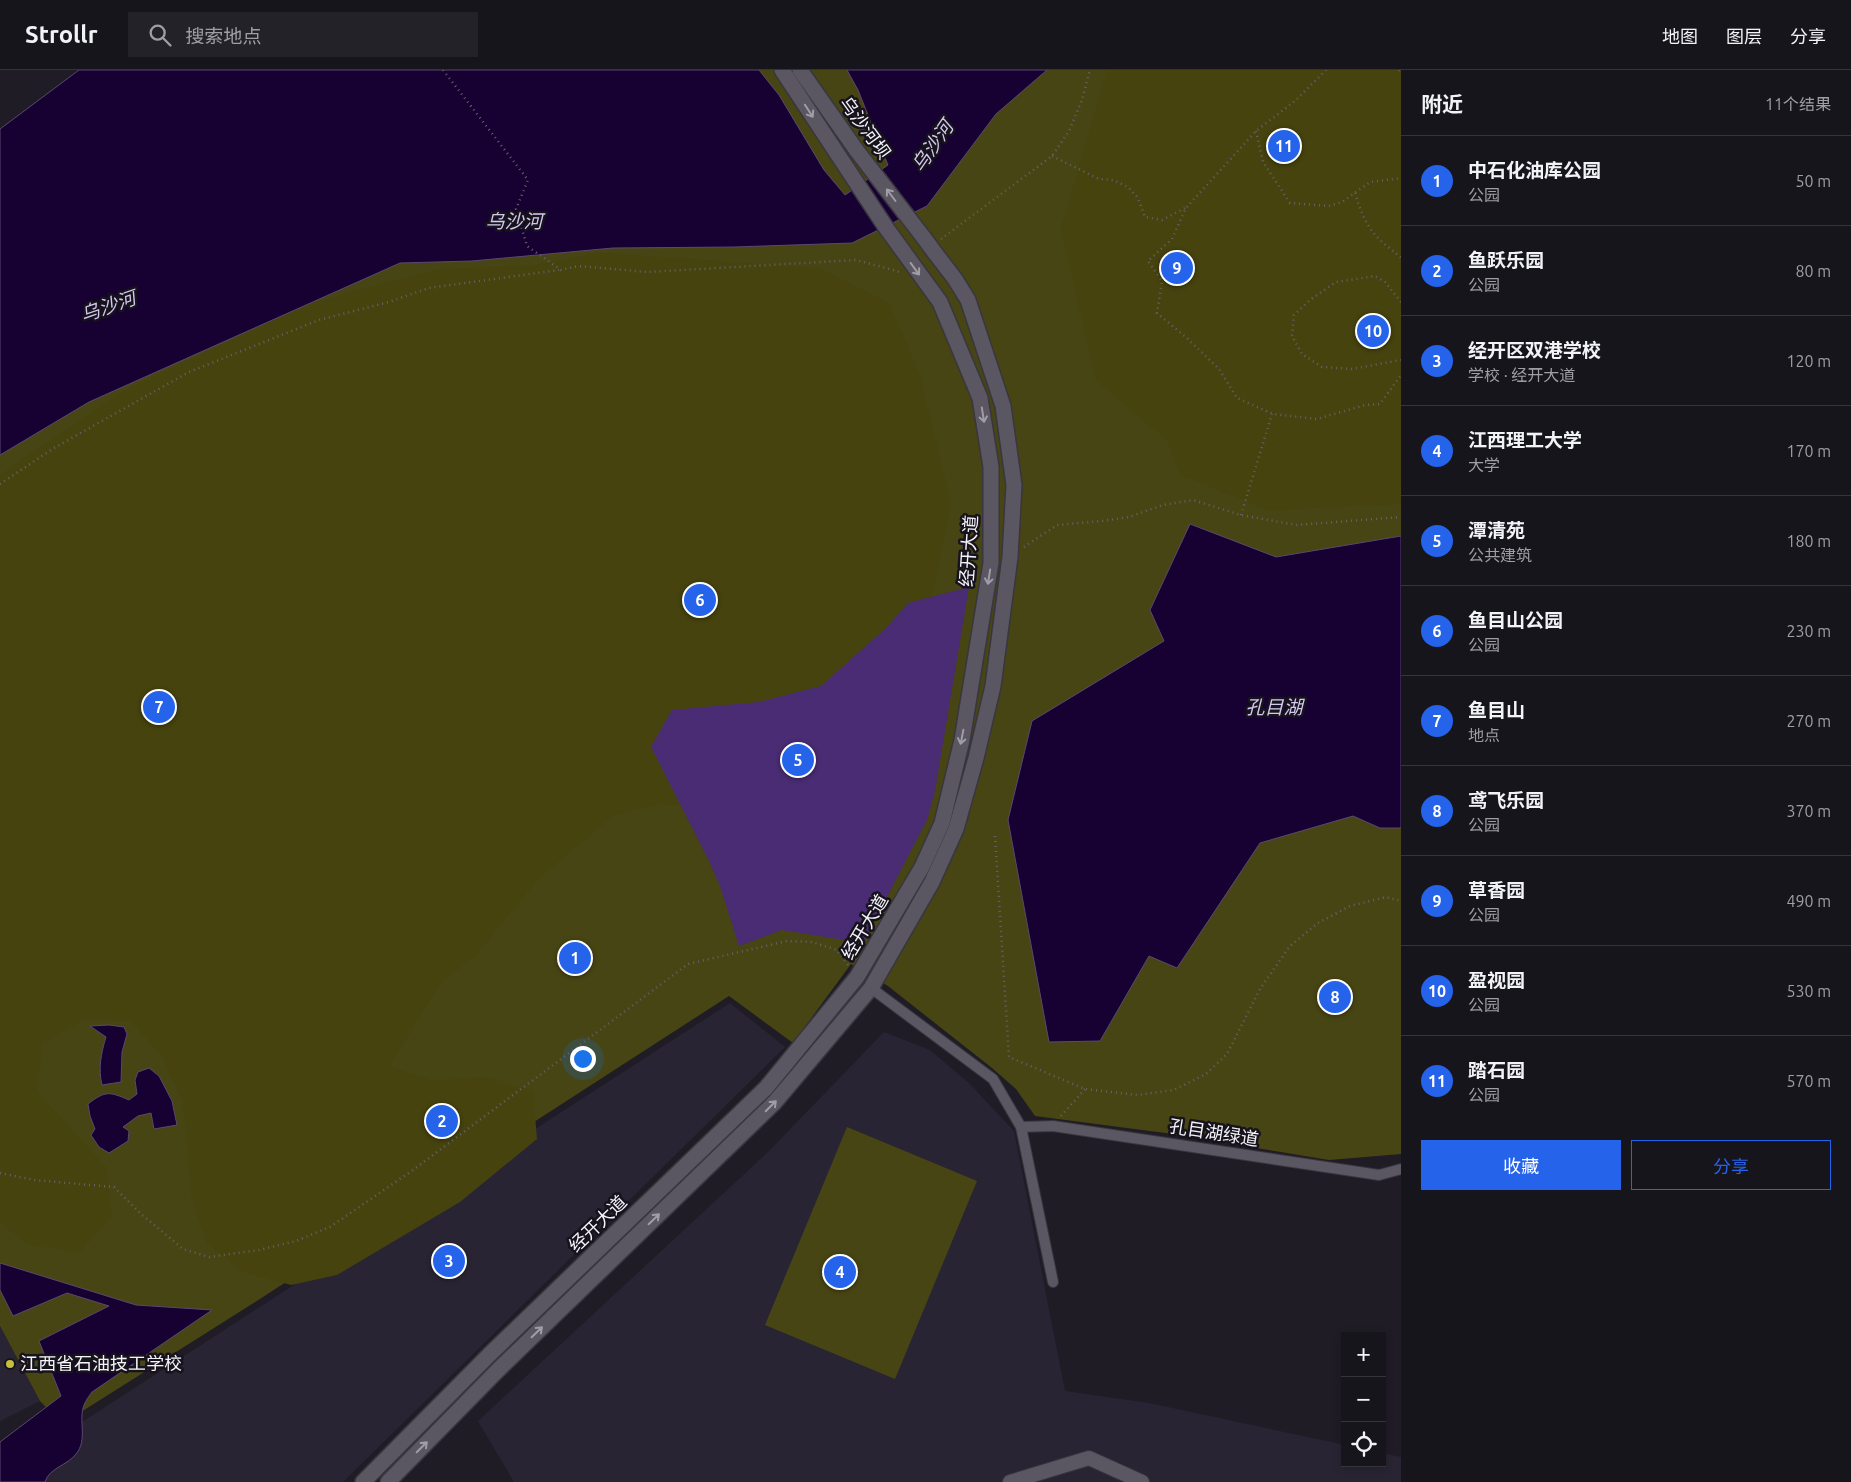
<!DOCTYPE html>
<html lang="zh">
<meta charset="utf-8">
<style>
:root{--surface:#17151c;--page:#242229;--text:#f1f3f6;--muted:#9e9fa3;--line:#36343b;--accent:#2563eb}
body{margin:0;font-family:Ubuntu,"Noto Sans SC",sans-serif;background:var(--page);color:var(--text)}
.controls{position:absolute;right:15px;bottom:15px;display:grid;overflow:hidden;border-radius:0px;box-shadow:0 2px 8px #0003}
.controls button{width:45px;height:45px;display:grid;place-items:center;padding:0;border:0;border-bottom:1px solid var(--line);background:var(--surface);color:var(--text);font:25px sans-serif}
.you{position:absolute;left:582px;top:988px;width:18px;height:18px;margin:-12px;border:4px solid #fff;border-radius:50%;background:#1a73e8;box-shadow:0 0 0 8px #1a73e833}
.badge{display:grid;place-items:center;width:32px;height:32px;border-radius:50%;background:var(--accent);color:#fff;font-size:16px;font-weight:700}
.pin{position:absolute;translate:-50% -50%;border:2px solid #fff;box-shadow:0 1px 5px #0006}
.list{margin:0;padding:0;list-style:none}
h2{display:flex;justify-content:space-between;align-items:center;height:65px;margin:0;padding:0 20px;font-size:21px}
h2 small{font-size:16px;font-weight:400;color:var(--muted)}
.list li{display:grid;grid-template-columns:32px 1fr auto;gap:15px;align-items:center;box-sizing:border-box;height:90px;padding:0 20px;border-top:1px solid var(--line)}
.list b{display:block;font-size:19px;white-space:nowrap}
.list p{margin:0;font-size:16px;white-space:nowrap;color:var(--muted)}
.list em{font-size:16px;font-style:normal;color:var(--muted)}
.actions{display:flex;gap:10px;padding:15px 20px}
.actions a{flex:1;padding:11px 0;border:1px solid var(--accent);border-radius:0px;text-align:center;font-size:18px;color:var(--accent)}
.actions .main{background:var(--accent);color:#fff}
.icon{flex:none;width:28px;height:28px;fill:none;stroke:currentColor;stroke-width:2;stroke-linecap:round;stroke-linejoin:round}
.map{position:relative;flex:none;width:1401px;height:1412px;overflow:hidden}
header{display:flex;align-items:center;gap:30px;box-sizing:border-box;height:70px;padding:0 25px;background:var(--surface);border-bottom:1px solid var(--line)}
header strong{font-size:24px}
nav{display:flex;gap:28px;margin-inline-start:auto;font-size:18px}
.search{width:350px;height:45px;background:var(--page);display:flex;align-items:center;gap:12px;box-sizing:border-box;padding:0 18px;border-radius:0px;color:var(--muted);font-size:19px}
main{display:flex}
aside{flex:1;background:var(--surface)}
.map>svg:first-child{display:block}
.built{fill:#292433}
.green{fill:#484514}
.forest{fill:#46430f}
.water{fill:#170032;stroke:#5a496e}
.building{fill:#492c73}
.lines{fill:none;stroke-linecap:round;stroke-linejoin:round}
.minor-casing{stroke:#38363e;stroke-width:12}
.tertiary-casing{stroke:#38363e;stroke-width:16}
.secondary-casing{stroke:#38363e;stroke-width:18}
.path{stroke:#65626b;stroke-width:2.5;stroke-dasharray:1 4;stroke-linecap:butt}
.minor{stroke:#5a5662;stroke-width:10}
.tertiary{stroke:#5a5662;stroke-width:14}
.secondary{stroke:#5a5662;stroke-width:15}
.secondary-bridge-casing{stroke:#38363e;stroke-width:18;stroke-linecap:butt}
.secondary-bridge{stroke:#5a5662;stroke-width:15}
.oneway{stroke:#a09da6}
.poi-dot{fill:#c4bd3e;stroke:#16131c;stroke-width:2}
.labels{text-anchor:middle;stroke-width:5;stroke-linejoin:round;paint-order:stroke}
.street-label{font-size:18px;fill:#f5f3fa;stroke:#16131c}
.poi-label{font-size:18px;fill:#f5f3fa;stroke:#16131c;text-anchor:start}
.water-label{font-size:19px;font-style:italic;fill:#d4c7f0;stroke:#16131c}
</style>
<header>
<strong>Strollr</strong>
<div class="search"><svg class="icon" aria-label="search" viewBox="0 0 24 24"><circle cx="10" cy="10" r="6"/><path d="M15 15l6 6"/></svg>搜索地点</div>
<nav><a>地图</a><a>图层</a><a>分享</a></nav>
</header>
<main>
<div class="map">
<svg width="1401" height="1412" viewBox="0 0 1401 1412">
<rect width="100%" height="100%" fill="#1f1c26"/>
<g class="built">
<path d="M 730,933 L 785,977 L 343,1412 L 0,1412 L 0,1405 Z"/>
<path d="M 884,962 L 930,980 L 970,1014 L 1014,1061 L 1065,1321 L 1149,1333 L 1345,1375 L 1345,1393 L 1382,1393 L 1382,1383 L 1401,1387 L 1401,1412 L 514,1412 L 478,1351 L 768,1082 Z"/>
<path d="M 0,1256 L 40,1331 L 0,1351 Z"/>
</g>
<g class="green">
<path d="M 281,0 L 1401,0 L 1401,1084 L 1329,1090 L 1173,1064 L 1035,1046 L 1016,1019 L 992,998 L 888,916 L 851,894 L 793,973 L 729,926 L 252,1234 L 62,1354 L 40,1331 L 0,1256 L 0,167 Z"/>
<path d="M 847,1057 L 977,1111 L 895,1309 L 765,1255 Z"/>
</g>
<g class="forest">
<path d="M 1107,0 L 1401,0 L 1401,434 L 1269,440 L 1180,405 L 1167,370 L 1096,310 L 1061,159 Z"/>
<path d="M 600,183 L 819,198 L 889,233 L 919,303 L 951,434 L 907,648 L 704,736 L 658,734 L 614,745 L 539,808 L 478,883 L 441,913 L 389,996 L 433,1011 L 486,1007 L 533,1021 L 537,1069 L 460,1132 L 337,1205 L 291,1215 L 243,1202 L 207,1173 L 192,1129 L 183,1032 L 162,986 L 131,951 L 83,950 L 42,974 L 37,1022 L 106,1097 L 112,1146 L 79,1183 L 29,1174 L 0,1153 L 0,405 L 118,324 L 307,234 L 439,199 L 529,196 Z"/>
</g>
<g class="water">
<path d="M 79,0 L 759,0 L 779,25 L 824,100 L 845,125 L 888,95 L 858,20 L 847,0 L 1047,0 L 996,44 L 927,136 L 852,173 L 734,177 L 613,178 L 472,191 L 400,193 L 89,332 L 0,385 L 0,59 Z"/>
<path d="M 1190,454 L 1276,487 L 1401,466 L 1401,758 L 1380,758 L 1353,746 L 1260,773 L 1177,898 L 1149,886 L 1100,971 L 1049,972 L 1008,750 L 1032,651 L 1164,571 L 1150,540 Z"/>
<path d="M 109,955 L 124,957 L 127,964 L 122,982 L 121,1012 L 102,1015 C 98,998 101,984 106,967 L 90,956 Z"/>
<path d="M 149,998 L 159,1006 L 172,1031 L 177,1055 L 154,1059 L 151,1043 L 138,1046 L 123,1057 L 129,1061 L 128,1071 L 109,1083 L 99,1077 L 91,1065 L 95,1059 L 90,1046 L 88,1034 C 106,1020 110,1022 129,1030 L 137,1024 L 135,1010 L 138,1002 Z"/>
<path d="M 0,1193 L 136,1235 L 212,1240 L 92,1322 C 89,1326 86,1330 84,1335 C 78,1350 88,1370 76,1384 C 68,1395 49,1398 45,1412 L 0,1412 L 0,1372 L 61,1326 L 39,1271 L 109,1236 L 67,1223 L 13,1246 L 0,1220 Z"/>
</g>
<path class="building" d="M 969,517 L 935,721 L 927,750 L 863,873 L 782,860 L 739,876 L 720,816 L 709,791 L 651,677 L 672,640 L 759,632 L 821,616 L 886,558 L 908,533 Z"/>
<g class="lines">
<defs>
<g id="minor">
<path d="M 871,918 L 993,1009 L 1021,1057 L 1053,1212"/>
<path d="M 1021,1057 L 1053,1056 L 1379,1105 L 1401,1099"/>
</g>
<path id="tertiary" d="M 1010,1412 L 1089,1388 L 1142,1412"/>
<g id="secondary">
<path d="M 800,0 L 857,81 L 924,168"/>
<path d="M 363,1412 L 489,1285 L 766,1018 L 857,907 L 922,797 L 942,753 L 962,670 L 991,493 L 991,397 L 980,328 L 940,232 L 887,159 L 782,0"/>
<path d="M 388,1412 L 498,1300 L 775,1032 L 871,918 L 932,812 L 956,759 L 976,688 L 993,616 L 1010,487 L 1014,415 L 1003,336 L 968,230 L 955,209 L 935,183"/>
</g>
</defs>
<use href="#minor" class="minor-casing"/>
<use href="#tertiary" class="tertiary-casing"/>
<use href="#secondary" class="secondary-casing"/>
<g class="path">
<path d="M 443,0 L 528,110 L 516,139 L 527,176 L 561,200 L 578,196 L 647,202 L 856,190 L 897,201 L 901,203"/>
<path d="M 1326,0 L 1295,31 L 1256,61 L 1186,138 L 1172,169 L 1148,191 L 1162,211 L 1157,243 L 1188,269 L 1219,299 L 1237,328 L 1273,344 L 1317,349 L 1365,335 L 1380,334 L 1401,305"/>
<path d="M 1399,0 L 1401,2"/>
<path d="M 1256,61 L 1263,92 L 1290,133 L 1329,136 L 1342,132 L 1370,112 L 1401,108"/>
<path d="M 1052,86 L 1099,109 L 1113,110 L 1128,117 L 1138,128 L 1145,147 L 1162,150 L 1185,138"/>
<path d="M 1355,123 C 1360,140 1366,156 1379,169 C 1386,176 1394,181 1401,188"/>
<path d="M 941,169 L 1052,86 L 1069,61 L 1082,30 L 1090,0"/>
<path d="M 1401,232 L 1385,212 L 1375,206 L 1336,212 L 1310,230 L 1294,245 L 1292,266 L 1302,284 L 1322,297 L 1352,299 L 1401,290"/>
<path d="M 0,414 L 54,378 L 189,302 L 319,250 L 389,232 L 429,218 L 559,200"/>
<path d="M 1241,445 L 1272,344"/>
<path d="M 1024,477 L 1057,455 L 1102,451 L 1129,447 L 1163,435 L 1193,430 L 1241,445 L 1296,455 L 1401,447"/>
<path d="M 995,766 L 1009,987 L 1085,1019 L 1137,1025 L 1174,1020 L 1206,1004 L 1227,984 L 1260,919 L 1290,876 L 1318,853 L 1350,836 L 1386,827 L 1401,831"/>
<path d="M 1061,1046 L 1085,1019"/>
<path d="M 0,1103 L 34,1110 L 114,1117 L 141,1144 L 183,1179 L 209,1187 L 259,1180 L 296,1171 L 330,1157 L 413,1100 L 688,894 L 787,871 L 812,872 L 837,880 L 849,896"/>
</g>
<use href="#minor" class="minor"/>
<use href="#tertiary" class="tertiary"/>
<use href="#secondary" class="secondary"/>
<defs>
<path id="secondary-bridge" d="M 924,168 L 935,183"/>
</defs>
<use href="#secondary-bridge" class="secondary-bridge-casing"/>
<use href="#secondary-bridge" class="secondary-bridge"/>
</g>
<defs><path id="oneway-shaft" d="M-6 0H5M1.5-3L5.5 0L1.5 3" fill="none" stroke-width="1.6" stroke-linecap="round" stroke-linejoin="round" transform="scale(1.25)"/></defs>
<g class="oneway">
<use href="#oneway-shaft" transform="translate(809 41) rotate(57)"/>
<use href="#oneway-shaft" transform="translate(891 125) rotate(-127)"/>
<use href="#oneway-shaft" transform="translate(915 199) rotate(54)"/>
<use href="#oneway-shaft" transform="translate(983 345) rotate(81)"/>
<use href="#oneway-shaft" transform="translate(989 507) rotate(99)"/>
<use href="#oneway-shaft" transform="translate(962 667) rotate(101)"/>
<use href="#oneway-shaft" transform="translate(771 1036) rotate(-45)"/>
<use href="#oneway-shaft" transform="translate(654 1149) rotate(-44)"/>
<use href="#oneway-shaft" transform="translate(537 1262) rotate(-44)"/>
<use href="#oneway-shaft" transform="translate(422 1377) rotate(-45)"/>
</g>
<circle class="poi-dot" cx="10" cy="1294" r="5"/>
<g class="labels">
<g class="street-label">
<text transform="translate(865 58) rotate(54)" y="6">乌沙河坝</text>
<text transform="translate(969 481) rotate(-86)" y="6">经开大道</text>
<text transform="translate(865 857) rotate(-59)" y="6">经开大道</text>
<text transform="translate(1214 1063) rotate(9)" y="6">孔目湖绿道</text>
<text transform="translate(598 1154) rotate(-44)" y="6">经开大道</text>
</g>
<g class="poi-label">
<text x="20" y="1300">江西省石油技工学校</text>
</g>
<g class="water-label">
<text transform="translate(932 76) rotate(-55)" y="7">乌沙河</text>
<text x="514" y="158">乌沙河</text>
<text transform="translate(108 236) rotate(-19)" y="7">乌沙河</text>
<text x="1274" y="644">孔目湖</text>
</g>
</g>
</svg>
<div class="controls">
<button>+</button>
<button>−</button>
<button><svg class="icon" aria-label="locate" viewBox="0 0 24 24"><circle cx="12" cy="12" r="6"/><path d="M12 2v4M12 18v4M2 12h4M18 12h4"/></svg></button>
</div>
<div class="you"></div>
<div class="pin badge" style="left:575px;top:888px">1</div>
<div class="pin badge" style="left:442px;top:1051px">2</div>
<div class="pin badge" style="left:449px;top:1191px">3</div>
<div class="pin badge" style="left:840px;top:1202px">4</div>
<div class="pin badge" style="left:798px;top:690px">5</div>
<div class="pin badge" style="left:700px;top:530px">6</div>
<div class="pin badge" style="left:159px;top:637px">7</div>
<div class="pin badge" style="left:1335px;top:927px">8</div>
<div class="pin badge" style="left:1177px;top:198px">9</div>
<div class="pin badge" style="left:1373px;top:261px">10</div>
<div class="pin badge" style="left:1284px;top:76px">11</div>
</div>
<aside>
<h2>附近<small>11个结果</small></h2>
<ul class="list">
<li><span class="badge">1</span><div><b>中石化油库公园</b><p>公园</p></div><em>50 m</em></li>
<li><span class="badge">2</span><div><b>鱼跃乐园</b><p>公园</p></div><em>80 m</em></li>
<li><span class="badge">3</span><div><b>经开区双港学校</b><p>学校 · 经开大道</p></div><em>120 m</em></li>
<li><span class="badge">4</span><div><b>江西理工大学</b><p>大学</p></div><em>170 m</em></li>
<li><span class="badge">5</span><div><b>潭清苑</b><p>公共建筑</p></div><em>180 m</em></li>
<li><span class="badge">6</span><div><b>鱼目山公园</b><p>公园</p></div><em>230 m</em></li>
<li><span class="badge">7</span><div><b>鱼目山</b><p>地点</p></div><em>270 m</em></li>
<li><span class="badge">8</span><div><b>鸢飞乐园</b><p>公园</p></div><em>370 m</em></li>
<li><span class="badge">9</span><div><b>草香园</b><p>公园</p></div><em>490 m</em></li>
<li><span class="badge">10</span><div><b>盈视园</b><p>公园</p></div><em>530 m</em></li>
<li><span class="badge">11</span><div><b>踏石园</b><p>公园</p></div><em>570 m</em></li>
</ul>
<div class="actions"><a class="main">收藏</a><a>分享</a></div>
</aside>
</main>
